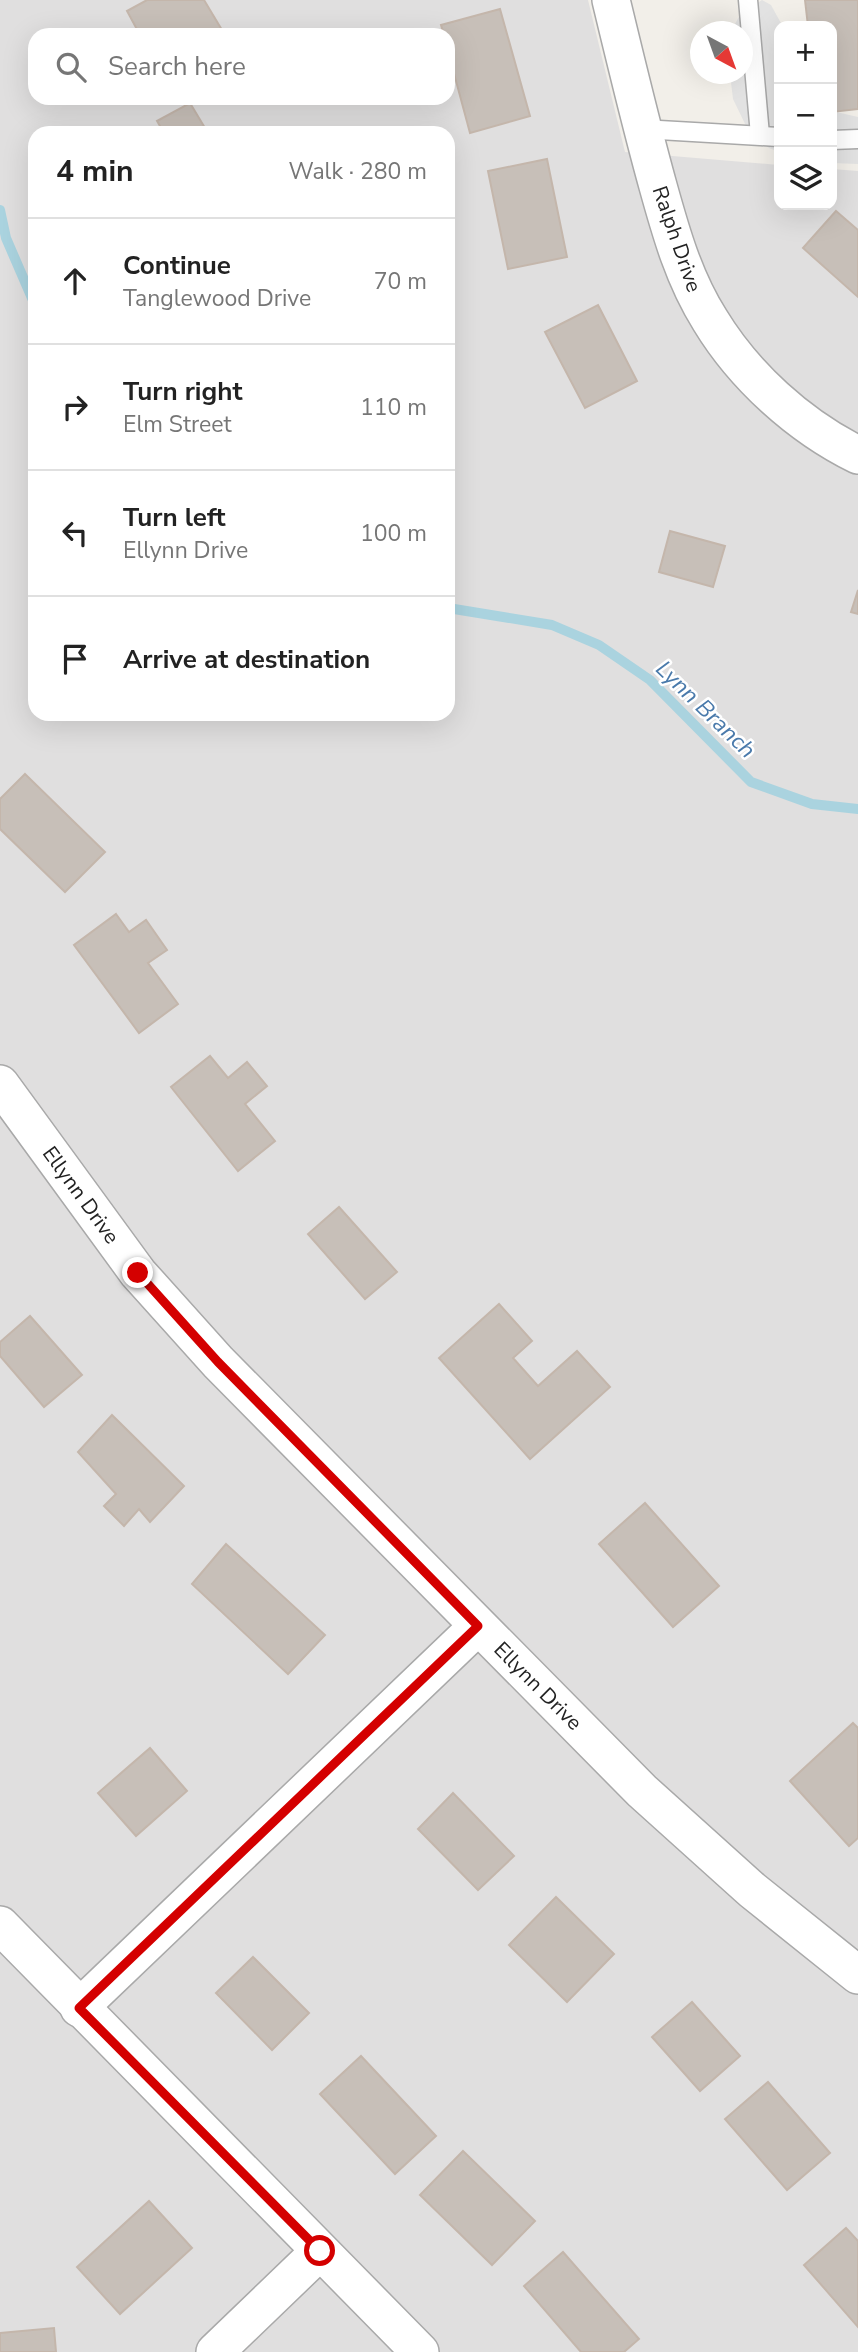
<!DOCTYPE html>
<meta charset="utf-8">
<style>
:root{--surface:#fff;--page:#f2f2f2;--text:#222;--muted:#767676;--line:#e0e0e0}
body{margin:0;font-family:"Nunito Sans",sans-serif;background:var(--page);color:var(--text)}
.controls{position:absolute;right:21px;top:21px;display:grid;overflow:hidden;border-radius:14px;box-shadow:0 7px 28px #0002}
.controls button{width:63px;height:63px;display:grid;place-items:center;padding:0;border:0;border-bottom:2px solid var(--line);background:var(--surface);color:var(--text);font:35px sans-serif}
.compass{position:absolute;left:690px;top:21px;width:63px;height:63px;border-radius:50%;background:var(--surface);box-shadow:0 7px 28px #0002;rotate:139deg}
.stop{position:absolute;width:21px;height:21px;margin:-16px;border:5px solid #d40000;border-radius:50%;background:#fff}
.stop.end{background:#d40000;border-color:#fff;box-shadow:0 2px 7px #0008}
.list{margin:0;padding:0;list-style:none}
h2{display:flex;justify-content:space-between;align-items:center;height:91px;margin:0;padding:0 28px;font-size:30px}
h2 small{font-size:23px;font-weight:400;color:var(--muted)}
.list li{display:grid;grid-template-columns:46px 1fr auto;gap:21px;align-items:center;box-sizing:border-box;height:126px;padding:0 28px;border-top:2px solid var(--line)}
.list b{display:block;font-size:26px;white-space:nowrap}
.list p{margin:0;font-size:23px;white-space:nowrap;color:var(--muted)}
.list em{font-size:23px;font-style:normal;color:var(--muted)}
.icon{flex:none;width:38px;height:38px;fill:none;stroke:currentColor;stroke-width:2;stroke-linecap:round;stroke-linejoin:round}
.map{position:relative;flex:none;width:858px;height:2352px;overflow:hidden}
.search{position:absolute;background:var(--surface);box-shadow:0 7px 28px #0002;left:28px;top:28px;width:427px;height:77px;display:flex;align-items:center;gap:18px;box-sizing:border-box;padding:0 24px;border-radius:21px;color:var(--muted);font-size:26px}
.panel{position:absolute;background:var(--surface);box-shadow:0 7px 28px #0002;left:28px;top:126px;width:427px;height:595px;border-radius:21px}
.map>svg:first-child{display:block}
.residential{fill:#e0dfdf;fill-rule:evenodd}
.parking{fill:#e2e2e2}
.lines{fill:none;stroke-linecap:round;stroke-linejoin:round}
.stream{stroke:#aad3df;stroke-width:10}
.building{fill:#c7bfb8;stroke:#c4b6ab;stroke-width:2}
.lane-casing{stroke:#a9a9a9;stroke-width:21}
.street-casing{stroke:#a9a9a9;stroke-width:40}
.lane{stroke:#fff;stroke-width:18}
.street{stroke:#fff;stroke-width:37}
.route{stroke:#d40000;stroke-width:9}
.labels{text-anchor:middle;stroke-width:5;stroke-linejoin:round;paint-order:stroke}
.street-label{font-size:21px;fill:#222;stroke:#fff}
.water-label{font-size:23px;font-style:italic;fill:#4a7aab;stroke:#fff}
</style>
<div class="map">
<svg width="858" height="2352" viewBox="0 0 858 2352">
<rect width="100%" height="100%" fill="#f2efe9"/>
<path class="residential" d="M 0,0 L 588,0 L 625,152 L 779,165 L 779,205 L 832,205 L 832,169 L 858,171 L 858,2352 L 0,2352 ZM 35,35 L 448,35 L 448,98 L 35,98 ZM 35,133 L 448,133 L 448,714 L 35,714 Z"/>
<g class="parking">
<path d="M 762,0 L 771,5 L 782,25 L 779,26 L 779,152 L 769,148 L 747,128 L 733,99 L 730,74 L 742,74 L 742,32 L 731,31 L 740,15 Z"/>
<path d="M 832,111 L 858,117 L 858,164 L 832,163 Z"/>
</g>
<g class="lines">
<g class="stream">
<path d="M 0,210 L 6,238 L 35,305"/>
<path d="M 448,608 L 552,625 L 599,645 L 650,680 L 751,782 L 812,804 L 858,809"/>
</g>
</g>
<g class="building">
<path d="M 147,0 L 204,0 L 225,35 L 140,35 L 127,11 Z"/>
<path d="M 805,0 L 858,0 L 858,109 L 832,112 L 832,26 L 808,26 Z"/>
<path d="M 500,9 L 530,116 L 470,133 L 448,51 L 448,35 L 444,35 L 441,25 Z"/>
<path d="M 190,103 L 208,133 L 164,133 L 157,121 Z"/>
<path d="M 547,159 L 567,257 L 508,269 L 488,171 Z"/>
<path d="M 836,211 L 858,230 L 858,297 L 803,248 Z"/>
<path d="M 598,305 L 637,381 L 585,408 L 545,332 Z"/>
<path d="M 670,531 L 725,546 L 713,587 L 659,572 Z"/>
<path d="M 858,590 L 858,614 L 851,612 Z"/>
<path d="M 25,774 L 105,852 L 65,892 L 0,829 L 0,799 Z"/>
<path d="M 116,914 L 129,932 L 146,920 L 167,950 L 148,963 L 178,1004 L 139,1033 L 74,945 Z"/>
<path d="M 210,1056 L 228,1078 L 247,1062 L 267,1086 L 245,1104 L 275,1141 L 238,1171 L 171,1087 Z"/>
<path d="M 339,1207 L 397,1272 L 365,1299 L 308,1234 Z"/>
<path d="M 499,1304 L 532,1341 L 513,1358 L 538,1386 L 577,1351 L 610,1387 L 530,1459 L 439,1358 Z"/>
<path d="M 30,1316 L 82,1375 L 44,1407 L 0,1356 L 0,1342 Z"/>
<path d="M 112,1415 L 184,1486 L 150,1522 L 139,1509 L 124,1526 L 104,1506 L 116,1494 L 78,1452 Z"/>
<path d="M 645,1503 L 719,1586 L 673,1627 L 599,1544 Z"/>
<path d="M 226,1544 L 325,1635 L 288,1674 L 192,1584 Z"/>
<path d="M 853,1723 L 858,1728 L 858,1838 L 849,1846 L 790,1781 Z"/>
<path d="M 150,1748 L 187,1791 L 136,1836 L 98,1793 Z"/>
<path d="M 453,1793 L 514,1856 L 478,1890 L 418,1829 Z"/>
<path d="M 556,1897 L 614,1954 L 567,2002 L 509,1945 Z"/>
<path d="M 253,1957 L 309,2013 L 272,2050 L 216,1993 Z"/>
<path d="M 692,2002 L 740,2056 L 700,2091 L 652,2037 Z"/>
<path d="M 361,2056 L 436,2136 L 395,2174 L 320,2094 Z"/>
<path d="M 768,2082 L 830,2153 L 787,2190 L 725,2119 Z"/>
<path d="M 463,2151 L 535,2221 L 492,2265 L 420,2195 Z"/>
<path d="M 149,2201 L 192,2248 L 120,2314 L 77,2267 Z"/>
<path d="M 846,2228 L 858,2241 L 858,2327 L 804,2265 Z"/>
<path d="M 563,2252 L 639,2339 L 624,2352 L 581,2352 L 524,2286 Z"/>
<path d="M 54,2328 L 56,2352 L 0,2352 L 0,2333 Z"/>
</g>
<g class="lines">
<defs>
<g id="lane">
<path d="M 748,0 L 760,135"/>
<path d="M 642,129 L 779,137"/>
<path d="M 832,140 L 858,139"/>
</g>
<g id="street">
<path d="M 611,0 C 626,62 641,125 658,186 C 671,233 684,279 710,320 C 744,376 799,426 858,455"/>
<path d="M 0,1084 L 138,1273 L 218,1362 L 642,1791 L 752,1890 L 858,1975"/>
<path d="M 0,1925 L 420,2352"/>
<path d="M 79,2008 L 478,1626"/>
<path d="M 215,2352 L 320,2251"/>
</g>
</defs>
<use href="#lane" class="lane-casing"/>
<use href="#street" class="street-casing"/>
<use href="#lane" class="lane"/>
<use href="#street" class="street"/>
</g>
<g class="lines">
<path class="route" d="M 138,1273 L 218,1362 L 478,1626 L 79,2008 L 320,2251"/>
</g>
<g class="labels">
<g class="street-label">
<text transform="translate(677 239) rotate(71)" y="7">Ralph Drive</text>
<text transform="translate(81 1195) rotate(54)" y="7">Ellynn Drive</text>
<text transform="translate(538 1686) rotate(45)" y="7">Ellynn Drive</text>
</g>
<g class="water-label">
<text transform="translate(706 709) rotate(44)" y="8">Lynn Branch</text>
</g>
</g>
</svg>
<div class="controls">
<button>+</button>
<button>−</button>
<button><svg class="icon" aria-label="layers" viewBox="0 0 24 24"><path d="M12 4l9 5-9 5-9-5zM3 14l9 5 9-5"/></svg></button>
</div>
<svg class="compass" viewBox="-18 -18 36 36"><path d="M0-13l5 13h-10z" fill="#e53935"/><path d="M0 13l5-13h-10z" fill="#767676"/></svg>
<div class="stop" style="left:320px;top:2251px"></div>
<div class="stop end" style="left:138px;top:1273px"></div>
<div class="search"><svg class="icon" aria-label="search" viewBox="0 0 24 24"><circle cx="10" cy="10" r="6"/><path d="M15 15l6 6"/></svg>Search here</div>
<section class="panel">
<h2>4 min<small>Walk · 280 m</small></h2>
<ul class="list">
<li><svg class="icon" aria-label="ahead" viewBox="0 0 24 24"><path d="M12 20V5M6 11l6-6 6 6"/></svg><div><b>Continue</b><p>Tanglewood Drive</p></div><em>70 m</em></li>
<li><svg class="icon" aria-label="right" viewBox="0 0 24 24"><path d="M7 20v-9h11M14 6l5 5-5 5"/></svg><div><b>Turn right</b><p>Elm Street</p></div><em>110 m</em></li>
<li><svg class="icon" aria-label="left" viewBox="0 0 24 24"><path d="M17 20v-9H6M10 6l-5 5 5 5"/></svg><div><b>Turn left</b><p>Ellynn Drive</p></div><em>100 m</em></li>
<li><svg class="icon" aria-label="arrive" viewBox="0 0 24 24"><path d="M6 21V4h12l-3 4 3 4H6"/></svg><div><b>Arrive at destination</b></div></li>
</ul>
</section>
</div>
